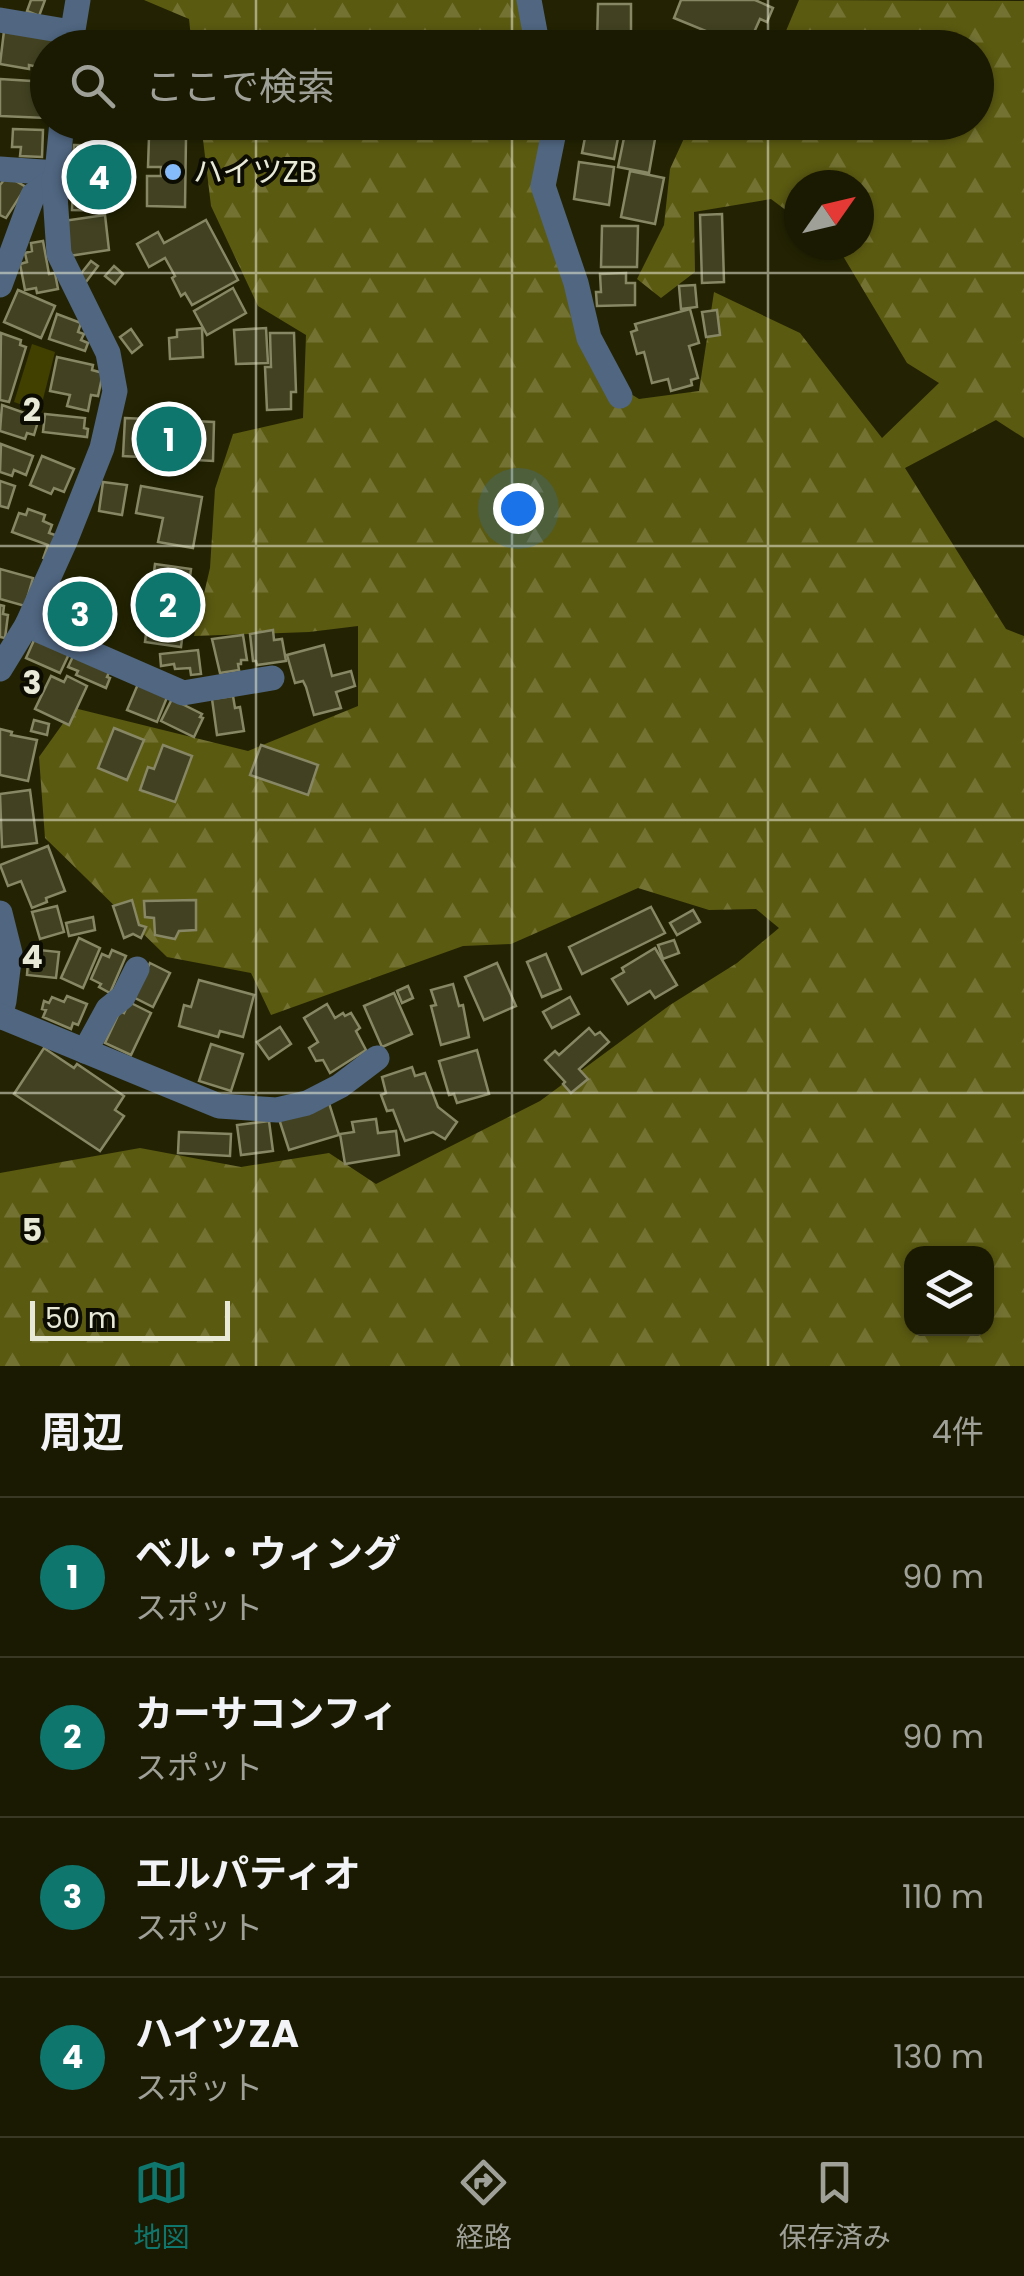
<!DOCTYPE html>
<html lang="ja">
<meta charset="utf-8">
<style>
:root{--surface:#1a1a02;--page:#272711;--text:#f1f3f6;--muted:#9fa199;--line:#383824;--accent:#0f766e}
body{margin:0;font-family:Poppins,"Noto Sans JP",sans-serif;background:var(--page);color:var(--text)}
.controls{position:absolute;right:30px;bottom:30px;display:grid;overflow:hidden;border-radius:20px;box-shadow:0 2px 8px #0004}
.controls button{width:90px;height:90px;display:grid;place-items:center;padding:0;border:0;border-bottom:2px solid var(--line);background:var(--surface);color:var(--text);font:50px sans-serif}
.compass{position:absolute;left:784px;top:170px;width:90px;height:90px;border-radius:50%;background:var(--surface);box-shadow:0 2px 8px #0004;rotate:56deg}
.scale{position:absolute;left:30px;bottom:25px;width:200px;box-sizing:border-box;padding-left:10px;border:5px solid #e8e9d6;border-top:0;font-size:28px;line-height:35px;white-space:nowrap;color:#e8e9d6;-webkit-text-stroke:8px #0c0c02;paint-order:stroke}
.you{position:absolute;left:518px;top:508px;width:35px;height:35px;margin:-25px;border:8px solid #fff;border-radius:50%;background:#1a73e8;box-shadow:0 0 0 15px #1a73e833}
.badge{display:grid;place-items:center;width:65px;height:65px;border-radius:50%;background:var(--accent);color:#fff;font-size:32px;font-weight:700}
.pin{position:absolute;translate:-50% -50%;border:5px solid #fff;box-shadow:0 2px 10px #0006}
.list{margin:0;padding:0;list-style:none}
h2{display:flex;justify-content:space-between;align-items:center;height:130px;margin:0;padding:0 40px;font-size:42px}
h2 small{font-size:32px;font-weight:400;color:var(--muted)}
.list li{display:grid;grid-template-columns:65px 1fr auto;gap:30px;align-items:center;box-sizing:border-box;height:160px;padding:0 40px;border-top:2px solid var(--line)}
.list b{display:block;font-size:38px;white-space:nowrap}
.list p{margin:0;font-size:32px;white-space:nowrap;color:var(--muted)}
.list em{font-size:32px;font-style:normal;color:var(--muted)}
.icon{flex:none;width:55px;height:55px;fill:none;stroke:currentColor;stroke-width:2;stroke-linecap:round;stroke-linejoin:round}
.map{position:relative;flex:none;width:1024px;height:1366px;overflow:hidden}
.search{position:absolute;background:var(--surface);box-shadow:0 2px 8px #0004;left:30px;right:30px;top:30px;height:110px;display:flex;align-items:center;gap:25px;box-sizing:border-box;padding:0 35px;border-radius:55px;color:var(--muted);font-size:38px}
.sheet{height:770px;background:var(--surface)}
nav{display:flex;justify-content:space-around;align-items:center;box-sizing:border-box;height:140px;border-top:2px solid var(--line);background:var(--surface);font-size:28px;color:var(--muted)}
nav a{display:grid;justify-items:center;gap:5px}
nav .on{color:var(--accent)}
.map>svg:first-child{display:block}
.green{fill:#414000}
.forest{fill:url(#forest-firs);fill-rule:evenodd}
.building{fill:#424222;stroke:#878765;stroke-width:2.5}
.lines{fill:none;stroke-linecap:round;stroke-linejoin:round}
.minor{stroke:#506681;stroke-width:25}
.grid{fill:none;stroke:#e8e9d6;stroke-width:2.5;stroke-opacity:0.55}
.poi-dot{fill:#86bbfb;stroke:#0c0c02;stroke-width:4}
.labels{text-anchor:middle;stroke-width:8;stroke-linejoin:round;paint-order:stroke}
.poi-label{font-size:30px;fill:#e8e9d6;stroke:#0c0c02;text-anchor:start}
.grid-label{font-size:32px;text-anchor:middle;font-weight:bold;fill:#e8e9d6;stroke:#0c0c02;stroke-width:8;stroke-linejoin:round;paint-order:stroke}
</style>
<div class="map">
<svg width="1024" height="1366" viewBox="0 0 1024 1366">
<defs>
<pattern id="forest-firs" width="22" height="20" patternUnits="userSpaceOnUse" patternTransform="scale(2.5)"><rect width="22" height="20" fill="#5b5a11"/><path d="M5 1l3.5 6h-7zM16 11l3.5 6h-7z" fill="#737233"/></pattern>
</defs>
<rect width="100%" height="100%" fill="#232303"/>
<path class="green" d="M 32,344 L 55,352 L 40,411 L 14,402 Z"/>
<g class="forest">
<path d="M 144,0 L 519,0 L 529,47 L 192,47 L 189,19 Z"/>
<path d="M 799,0 L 1024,1 L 1024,438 L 996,420 L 905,468 L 1006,629 L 1024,636 L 1024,1366 L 0,1366 L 0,1173 L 140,1148 L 241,1167 L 329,1153 L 376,1184 L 540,1101 L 670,1005 L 737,963 L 779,928 L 756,909 L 709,910 L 638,888 L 511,944 L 463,946 L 271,1015 L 251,973 L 167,957 L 45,838 L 39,757 L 74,708 L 248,751 L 358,706 L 358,626 L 309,632 L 194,636 L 210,568 L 215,489 L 233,434 L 303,418 L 306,335 L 258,306 L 211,206 L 201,123 L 547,123 L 536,182 L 599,374 L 639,399 L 699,391 L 714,292 L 800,333 L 882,438 L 939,383 L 907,363 L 840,251 L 832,245 L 859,245 L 859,185 L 799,185 L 799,220 L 771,199 L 694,212 L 695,272 L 661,298 L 637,279 L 664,225 L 670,169 L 691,123 L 976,122 L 976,48 L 763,47 L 783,38 ZM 912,1254 L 986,1254 L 986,1328 L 912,1328 Z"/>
</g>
<g class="building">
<path d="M 31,0 L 45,0 L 39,16 L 27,11 Z"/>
<path d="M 681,0 L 755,0 L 773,8 L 767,22 L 760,19 L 747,48 L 674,18 Z"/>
<path d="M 598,4 L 631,4 L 631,48 L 597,46 Z"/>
<path d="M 4,31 L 57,39 L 56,48 L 48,48 L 48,69 L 29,65 L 29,69 L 0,64 Z"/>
<path d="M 0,79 L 48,82 L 46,118 L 0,116 Z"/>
<path d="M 588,122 L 621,122 L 614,159 L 582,153 Z"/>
<path d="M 13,129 L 43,130 L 42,157 L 20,156 L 21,147 L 12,147 Z"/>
<path d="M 625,133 L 655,139 L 649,173 L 618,167 Z"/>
<path d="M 149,137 L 186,138 L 185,207 L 147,206 L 147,176 L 161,176 L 161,167 L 148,167 Z"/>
<path d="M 74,145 L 112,146 L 110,211 L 72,210 L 73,181 L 86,181 L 86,172 L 73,172 Z"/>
<path d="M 579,162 L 614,167 L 609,205 L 574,199 Z"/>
<path d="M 630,171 L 664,178 L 655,224 L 621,217 Z"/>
<path d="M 7,176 L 26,187 L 6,218 L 0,215 L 0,185 Z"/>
<path d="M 722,214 L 724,282 L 702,283 L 700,215 Z"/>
<path d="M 105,215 L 109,250 L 69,256 L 63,221 Z"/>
<path d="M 206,220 L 238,280 L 192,305 L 185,293 L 181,296 L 172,278 L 175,276 L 165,258 L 149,267 L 137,244 L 158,232 L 164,243 Z"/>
<path d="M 602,226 L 638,226 L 637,267 L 601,267 Z"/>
<path d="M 43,241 L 49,274 L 55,273 L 58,289 L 37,293 L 36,288 L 25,290 L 20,264 L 27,262 L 25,253 L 32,251 L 31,243 Z"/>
<path d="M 91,261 L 98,266 L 86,282 L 79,276 Z"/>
<path d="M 114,266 L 123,274 L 115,284 L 105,276 Z"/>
<path d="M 626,273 L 626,283 L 635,283 L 635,305 L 597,306 L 596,292 L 601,292 L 600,274 Z"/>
<path d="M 695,285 L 697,307 L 681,309 L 679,286 Z"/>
<path d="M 233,288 L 246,313 L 207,335 L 194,311 Z"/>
<path d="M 18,290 L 55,306 L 41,338 L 4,322 Z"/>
<path d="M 690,309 L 699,343 L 689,346 L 698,378 L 691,380 L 692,385 L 671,391 L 668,379 L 652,383 L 644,352 L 637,354 L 631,332 L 637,330 L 635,324 Z"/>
<path d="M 717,310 L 720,335 L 706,337 L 702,312 Z"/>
<path d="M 57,314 L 81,323 L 78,332 L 84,334 L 81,340 L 88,343 L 85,351 L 49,339 Z"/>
<path d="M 202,328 L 203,357 L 170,359 L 169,338 L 177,337 L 177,330 Z"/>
<path d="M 266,328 L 268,363 L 236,364 L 234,330 Z"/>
<path d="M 131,329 L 142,345 L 132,353 L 120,337 Z"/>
<path d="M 1,333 L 21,340 L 20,345 L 26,347 L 9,402 L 0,400 Z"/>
<path d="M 270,333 L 294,333 L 296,392 L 291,392 L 291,409 L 267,410 L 265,367 L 271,367 Z"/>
<path d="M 57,357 L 93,365 L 92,370 L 103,373 L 98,396 L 91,395 L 88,411 L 67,406 L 70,395 L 50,391 Z"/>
<path d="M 2,405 L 39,418 L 34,435 L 27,433 L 25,439 L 0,431 Z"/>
<path d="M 45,414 L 85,418 L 84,428 L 88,429 L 87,437 L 43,432 Z"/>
<path d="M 125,418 L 214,422 L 213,461 L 123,456 Z"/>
<path d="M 1,444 L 33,456 L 26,475 L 14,470 L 12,476 L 0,472 Z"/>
<path d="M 42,456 L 74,469 L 64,492 L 54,488 L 51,494 L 30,485 Z"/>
<path d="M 0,481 L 15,486 L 8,508 L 0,506 Z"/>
<path d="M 103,482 L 127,485 L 122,515 L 99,511 Z"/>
<path d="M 141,486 L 202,497 L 193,548 L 158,542 L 163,518 L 136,513 Z"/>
<path d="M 28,509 L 45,515 L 43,521 L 52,525 L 49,533 L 58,536 L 43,559 L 48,545 L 12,532 L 19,513 L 26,515 Z"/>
<path d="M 155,564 L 191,569 L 181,647 L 145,642 Z"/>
<path d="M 0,569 L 33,578 L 25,606 L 0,599 Z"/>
<path d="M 60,588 L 113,609 L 101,640 L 48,619 Z"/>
<path d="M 0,605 L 4,606 L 3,614 L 8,615 L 5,638 L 0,637 Z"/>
<path d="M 273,630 L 274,640 L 282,639 L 286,661 L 257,665 L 256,661 L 253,661 L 250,634 Z"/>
<path d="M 243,635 L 247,660 L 241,660 L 241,664 L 238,664 L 239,670 L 220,673 L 212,639 Z"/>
<path d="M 35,638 L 69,654 L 60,673 L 26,658 Z"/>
<path d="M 324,645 L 332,676 L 351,671 L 355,686 L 336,692 L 341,708 L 314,715 L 306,687 L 303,681 L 295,683 L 287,655 Z"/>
<path d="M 198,650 L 201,674 L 191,675 L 190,668 L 175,669 L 174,664 L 161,666 L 160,654 Z"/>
<path d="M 74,654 L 111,668 L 107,677 L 110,678 L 106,688 L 76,675 L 78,671 L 68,667 Z"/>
<path d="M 51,676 L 64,682 L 67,676 L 87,686 L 69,725 L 35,709 Z"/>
<path d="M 138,684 L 168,695 L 157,722 L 127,710 Z"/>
<path d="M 233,696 L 235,708 L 240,707 L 244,731 L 217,735 L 212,699 Z"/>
<path d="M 172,699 L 202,714 L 200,717 L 203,718 L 194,737 L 161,721 Z"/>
<path d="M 34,720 L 49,724 L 47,735 L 31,731 Z"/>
<path d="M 114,728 L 144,740 L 127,780 L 98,768 Z"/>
<path d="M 0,729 L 12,732 L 11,735 L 37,740 L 28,781 L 0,775 Z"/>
<path d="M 163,745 L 192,756 L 175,802 L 140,790 L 148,767 L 154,769 Z"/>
<path d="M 261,745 L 318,765 L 308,795 L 250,775 Z"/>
<path d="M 30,790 L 37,843 L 2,847 L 0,794 Z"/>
<path d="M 48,846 L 65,891 L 46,898 L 47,902 L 32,908 L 21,881 L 8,886 L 0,865 Z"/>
<path d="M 132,900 L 139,925 L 146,927 L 141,938 L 133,934 L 124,938 L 113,906 Z"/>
<path d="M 196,900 L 196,930 L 179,931 L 175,939 L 155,935 L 154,918 L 145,917 L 144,901 Z"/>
<path d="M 57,906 L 64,932 L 40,939 L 32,912 Z"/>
<path d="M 651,907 L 665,933 L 582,974 L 569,947 Z"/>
<path d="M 693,910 L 700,922 L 677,935 L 670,923 Z"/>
<path d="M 93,917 L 95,930 L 69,936 L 66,923 Z"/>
<path d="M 79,938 L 100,948 L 83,988 L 61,978 Z"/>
<path d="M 674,940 L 679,953 L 663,959 L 658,945 Z"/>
<path d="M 655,948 L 677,985 L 655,998 L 650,991 L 628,1004 L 612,979 L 624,972 L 622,968 Z"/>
<path d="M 29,949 L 59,952 L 56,978 L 27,975 Z"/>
<path d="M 112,950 L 126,956 L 110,993 L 99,987 L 101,984 L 91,979 L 102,954 L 109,957 Z"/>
<path d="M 546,954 L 561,989 L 542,997 L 527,962 Z"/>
<path d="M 150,963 L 170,973 L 153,1007 L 133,997 Z"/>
<path d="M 497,963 L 516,1006 L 484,1020 L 465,977 Z"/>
<path d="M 199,980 L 254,995 L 243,1037 L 220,1031 L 218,1037 L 179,1026 L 184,1005 L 191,1007 Z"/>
<path d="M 453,984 L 459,1006 L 463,1005 L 469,1037 L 441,1045 L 431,1006 L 436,1005 L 431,990 Z"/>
<path d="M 408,986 L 413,998 L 402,1003 L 397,991 Z"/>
<path d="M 394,993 L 412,1034 L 382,1047 L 364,1006 Z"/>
<path d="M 67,996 L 87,1004 L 78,1025 L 73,1023 L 71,1029 L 43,1017 L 46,1010 L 42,1009 L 44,1001 L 49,1003 L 52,997 L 64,1002 Z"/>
<path d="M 570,997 L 579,1014 L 552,1028 L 543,1012 Z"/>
<path d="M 129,1002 L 151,1013 L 131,1055 L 105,1043 L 120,1011 L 124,1013 Z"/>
<path d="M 327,1004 L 335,1018 L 343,1013 L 345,1016 L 351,1013 L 360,1028 L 356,1031 L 366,1050 L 330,1073 L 323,1060 L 316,1061 L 309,1048 L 318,1042 L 304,1018 Z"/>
<path d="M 280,1027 L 291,1044 L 269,1059 L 257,1042 Z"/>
<path d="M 589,1028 L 595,1035 L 600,1032 L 609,1042 L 579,1069 L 588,1079 L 571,1093 L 563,1084 L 565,1082 L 545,1060 L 555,1051 L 559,1055 Z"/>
<path d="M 211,1044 L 243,1054 L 231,1091 L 199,1081 Z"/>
<path d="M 44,1048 L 74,1068 L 77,1064 L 124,1096 L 115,1110 L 124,1116 L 100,1151 L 14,1094 Z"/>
<path d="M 477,1050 L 489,1094 L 457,1103 L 454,1094 L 449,1095 L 439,1061 Z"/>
<path d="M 412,1067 L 415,1076 L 425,1073 L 438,1107 L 457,1122 L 445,1139 L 433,1132 L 405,1141 L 393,1110 L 387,1111 L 381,1095 L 386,1093 L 382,1077 Z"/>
<path d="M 329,1103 L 339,1135 L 289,1150 L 279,1119 Z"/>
<path d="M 376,1119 L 378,1133 L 396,1131 L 399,1155 L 345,1164 L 340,1134 L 354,1132 L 352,1122 Z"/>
<path d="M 269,1121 L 273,1151 L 241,1155 L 237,1125 Z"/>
<path d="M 179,1132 L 231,1134 L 230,1156 L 178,1153 Z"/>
</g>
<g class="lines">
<g class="minor">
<path d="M 529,0 L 538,48"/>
<path d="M 0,20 L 71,32"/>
<path d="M 70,48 L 78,0"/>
<path d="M 556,122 L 543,186 L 576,283 L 589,338 L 620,396"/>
<path d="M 657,122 L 660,125"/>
<path d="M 0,169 L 57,173"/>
<path d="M 0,285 L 33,195 L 54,180"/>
<path d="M 27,625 L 183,693 L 272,678"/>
<path d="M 0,669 L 27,625 L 66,539 L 102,448 L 115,391 L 108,353 L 59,254 L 54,180 L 57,173 L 62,122"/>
<path d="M 0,913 L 10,953 L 4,1001 L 0,1017"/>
<path d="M 0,1016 L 219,1106 L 277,1110 L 307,1103 L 340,1086 L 377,1058"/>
<path d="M 85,1051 L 108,1009 L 123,997 L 137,969"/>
</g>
</g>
<path class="grid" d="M 256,0 L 256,48M 512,0 L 512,48M 768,0 L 768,48M 256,122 L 256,1366M 512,122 L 512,1366M 768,122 L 768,1366M 0,273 L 1024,273M 0,546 L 1024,546M 0,820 L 1024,820M 0,1093 L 1024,1093"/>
<circle class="poi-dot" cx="173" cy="172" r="10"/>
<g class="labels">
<g class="poi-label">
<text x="193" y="182">ハイツZB</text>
</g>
</g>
<g class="grid-label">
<text x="32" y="421">2</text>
<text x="32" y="694">3</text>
<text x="32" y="968">4</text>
<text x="32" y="1241">5</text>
</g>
</svg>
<div class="controls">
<button><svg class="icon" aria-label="layers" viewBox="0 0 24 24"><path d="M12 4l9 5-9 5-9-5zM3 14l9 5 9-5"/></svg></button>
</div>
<svg class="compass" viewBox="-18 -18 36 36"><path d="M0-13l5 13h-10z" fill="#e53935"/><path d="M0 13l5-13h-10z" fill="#9fa199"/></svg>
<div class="scale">50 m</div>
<div class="you"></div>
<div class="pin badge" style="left:169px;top:439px">1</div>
<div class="pin badge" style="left:168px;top:605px">2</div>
<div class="pin badge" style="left:80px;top:614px">3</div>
<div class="pin badge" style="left:99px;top:177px">4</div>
<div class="search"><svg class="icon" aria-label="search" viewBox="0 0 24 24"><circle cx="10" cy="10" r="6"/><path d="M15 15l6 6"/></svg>ここで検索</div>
</div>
<section class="sheet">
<h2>周辺<small>4件</small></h2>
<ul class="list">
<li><span class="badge">1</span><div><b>ベル・ウィング</b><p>スポット</p></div><em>90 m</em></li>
<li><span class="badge">2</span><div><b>カーサコンフィ</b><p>スポット</p></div><em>90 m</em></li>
<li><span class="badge">3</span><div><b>エルパティオ</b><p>スポット</p></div><em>110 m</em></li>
<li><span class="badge">4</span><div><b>ハイツZA</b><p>スポット</p></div><em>130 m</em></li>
</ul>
</section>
<nav>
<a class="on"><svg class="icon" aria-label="map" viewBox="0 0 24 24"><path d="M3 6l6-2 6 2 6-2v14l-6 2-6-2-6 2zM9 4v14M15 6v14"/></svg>地図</a>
<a><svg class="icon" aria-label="directions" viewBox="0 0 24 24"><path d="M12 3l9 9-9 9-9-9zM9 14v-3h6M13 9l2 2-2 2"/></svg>経路</a>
<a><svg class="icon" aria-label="saved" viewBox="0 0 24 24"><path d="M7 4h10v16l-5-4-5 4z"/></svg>保存済み</a>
</nav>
